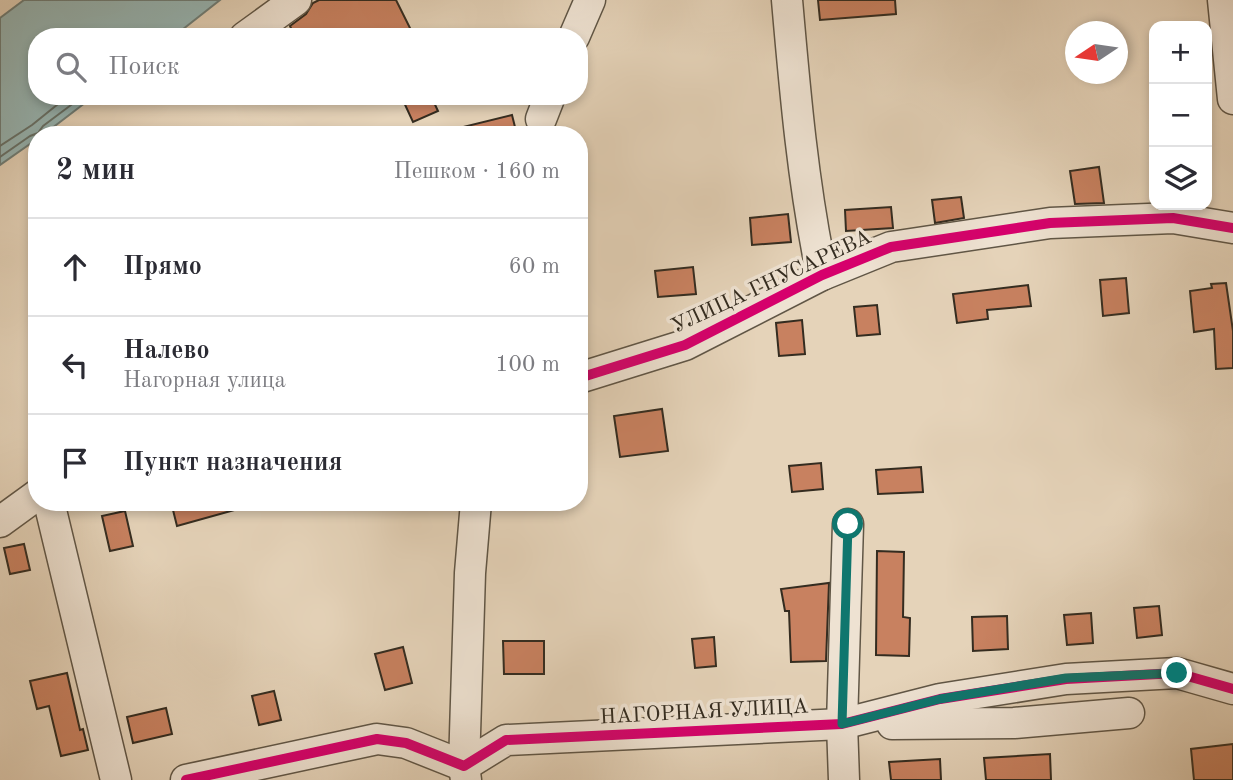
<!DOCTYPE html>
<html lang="ru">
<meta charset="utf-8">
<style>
:root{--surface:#fff;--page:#f7f7f7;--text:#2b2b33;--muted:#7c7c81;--line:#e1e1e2}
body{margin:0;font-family:"Old Standard TT",serif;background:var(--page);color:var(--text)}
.controls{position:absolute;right:21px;top:21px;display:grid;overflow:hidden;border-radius:14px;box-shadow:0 4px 10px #0003}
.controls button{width:63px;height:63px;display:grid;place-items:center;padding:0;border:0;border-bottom:2px solid var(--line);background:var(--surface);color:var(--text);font:35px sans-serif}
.compass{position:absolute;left:1065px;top:21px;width:63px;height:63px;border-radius:50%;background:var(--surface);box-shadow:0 4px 10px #0003;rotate:257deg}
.stop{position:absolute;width:21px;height:21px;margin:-16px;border:5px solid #0f766e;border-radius:50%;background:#fff}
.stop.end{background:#0f766e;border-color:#fff;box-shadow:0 2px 7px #0008}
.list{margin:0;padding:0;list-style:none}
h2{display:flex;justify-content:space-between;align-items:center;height:91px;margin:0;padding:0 28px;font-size:30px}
h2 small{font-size:23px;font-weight:400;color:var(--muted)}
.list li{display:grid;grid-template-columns:46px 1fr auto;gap:21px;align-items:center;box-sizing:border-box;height:98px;padding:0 28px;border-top:2px solid var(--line)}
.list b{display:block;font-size:26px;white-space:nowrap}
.list p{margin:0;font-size:23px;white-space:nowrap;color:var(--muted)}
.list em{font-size:23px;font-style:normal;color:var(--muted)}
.icon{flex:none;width:38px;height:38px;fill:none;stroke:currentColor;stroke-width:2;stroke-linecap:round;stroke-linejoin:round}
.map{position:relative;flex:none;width:1233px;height:780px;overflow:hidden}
.search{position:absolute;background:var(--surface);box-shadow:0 4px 10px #0003;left:28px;top:28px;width:560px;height:77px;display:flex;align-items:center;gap:18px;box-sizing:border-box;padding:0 24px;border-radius:28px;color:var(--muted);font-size:26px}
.panel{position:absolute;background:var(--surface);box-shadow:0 4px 10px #0003;left:28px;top:126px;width:560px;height:385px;border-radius:28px}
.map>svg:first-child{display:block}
.water{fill:#97b7b6;stroke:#6f7f7a;stroke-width:2}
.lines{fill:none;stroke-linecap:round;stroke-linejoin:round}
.shore{stroke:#66726b;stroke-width:2}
.building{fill:#c88160;stroke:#342c20;stroke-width:2}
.minor-casing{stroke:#605646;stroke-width:33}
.minor{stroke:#eee2d2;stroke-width:30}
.cycleway-casing{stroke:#eee2d2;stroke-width:15}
.cycleway{stroke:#d6006c;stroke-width:10}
.route{stroke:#0f766e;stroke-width:9}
.labels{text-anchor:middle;stroke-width:7;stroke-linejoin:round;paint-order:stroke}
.street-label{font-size:21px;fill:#342c20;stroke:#eee2d2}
</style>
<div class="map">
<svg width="1233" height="780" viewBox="0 0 1233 780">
<rect width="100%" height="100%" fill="#e5d3b9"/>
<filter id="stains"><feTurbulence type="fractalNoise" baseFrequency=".00286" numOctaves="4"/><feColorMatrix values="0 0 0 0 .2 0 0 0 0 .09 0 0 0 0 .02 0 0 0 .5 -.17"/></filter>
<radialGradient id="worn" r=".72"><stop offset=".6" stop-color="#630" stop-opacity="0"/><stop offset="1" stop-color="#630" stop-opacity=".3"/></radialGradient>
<path class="water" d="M 24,0 L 220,0 L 173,37 L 37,37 L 37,96 L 94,96 L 43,135 L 37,135 L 37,139 L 0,165 L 0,18 Z"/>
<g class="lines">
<g class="shore">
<path d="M 0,146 L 32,125 L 68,96"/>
<path d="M 0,157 L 30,136 L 38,133 L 43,126 L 83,96"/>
</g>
</g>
<g class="building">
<path d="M 319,0 L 396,0 L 411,30 L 397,37 L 295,37 L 290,26 L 306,14 L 313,3 Z"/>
<path d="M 818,0 L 895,0 L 896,14 L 820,20 Z"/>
<path d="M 401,96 L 431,96 L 438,111 L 413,122 Z"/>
<path d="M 512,115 L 517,135 L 459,135 L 459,128 Z"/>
<path d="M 1099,167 L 1104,203 L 1075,204 L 1070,171 Z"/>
<path d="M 961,197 L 964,218 L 935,223 L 932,200 Z"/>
<path d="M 891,207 L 893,228 L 846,231 L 845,210 Z"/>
<path d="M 788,214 L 791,242 L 752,245 L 750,218 Z"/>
<path d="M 693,267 L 696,294 L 658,297 L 655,271 Z"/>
<path d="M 1126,278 L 1129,313 L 1103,316 L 1100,280 Z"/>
<path d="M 1226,283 L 1233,331 L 1233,368 L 1216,369 L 1214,329 L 1194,332 L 1190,291 L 1212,288 L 1211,284 Z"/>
<path d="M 1028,285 L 1031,306 L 987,310 L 988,319 L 957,323 L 953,294 Z"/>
<path d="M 877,305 L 880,334 L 857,336 L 854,307 Z"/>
<path d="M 802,320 L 805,354 L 779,356 L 776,323 Z"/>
<path d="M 662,409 L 668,451 L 620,457 L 614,416 Z"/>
<path d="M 821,463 L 823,489 L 792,492 L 789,466 Z"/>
<path d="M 921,467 L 923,492 L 878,494 L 876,470 Z"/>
<path d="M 171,502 L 237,502 L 238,509 L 177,526 Z"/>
<path d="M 125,511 L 133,546 L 110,551 L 102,516 Z"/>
<path d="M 24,544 L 30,570 L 10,574 L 4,548 Z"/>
<path d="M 877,551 L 904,552 L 903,617 L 910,618 L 909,656 L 876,655 Z"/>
<path d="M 829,583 L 826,661 L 791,662 L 789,611 L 785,611 L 781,589 Z"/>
<path d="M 1159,606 L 1162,635 L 1137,638 L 1134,608 Z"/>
<path d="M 1091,613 L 1093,643 L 1067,645 L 1064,615 Z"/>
<path d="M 1007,616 L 1008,649 L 973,651 L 972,617 Z"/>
<path d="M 714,637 L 716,666 L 695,668 L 692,639 Z"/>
<path d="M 503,641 L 544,641 L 544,674 L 504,674 Z"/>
<path d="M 403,647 L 412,683 L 385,690 L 375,654 Z"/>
<path d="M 67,673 L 80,730 L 83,729 L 88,750 L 61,756 L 49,706 L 37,709 L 30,681 Z"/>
<path d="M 274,691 L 281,720 L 259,725 L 252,696 Z"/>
<path d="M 166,708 L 172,734 L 133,743 L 127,717 Z"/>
<path d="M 1233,744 L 1233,780 L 1194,780 L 1191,749 Z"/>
<path d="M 1050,754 L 1051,780 L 986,780 L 984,758 Z"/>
<path d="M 940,759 L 941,780 L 891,780 L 889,762 Z"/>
</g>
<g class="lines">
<defs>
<g id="minor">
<path d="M 787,0 C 795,92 803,185 822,275"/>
<path d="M 1223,0 L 1233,99"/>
<path d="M 245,37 L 296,0"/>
<path d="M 574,37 L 590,0"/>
<path d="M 541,119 L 550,96"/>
<path d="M 579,378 L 685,345 L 822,275 L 891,247 L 1050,223 L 1173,218 L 1233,228"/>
<path d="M 49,502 L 116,780"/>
<path d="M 0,522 L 37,495"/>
<path d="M 892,724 L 1014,723 L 1129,713"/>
<path d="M 186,780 L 377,739 L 406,743 L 464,766 L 506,740 L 842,724 L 940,699 L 1066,679 L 1177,673 L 1233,689"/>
<path d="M 466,780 L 464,766 L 470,573 L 476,502"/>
<path d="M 844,780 L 842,724 L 848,524"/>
</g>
</defs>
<use href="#minor" class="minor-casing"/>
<use href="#minor" class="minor"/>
<defs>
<g id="cycleway">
<path d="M 579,378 L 685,345 L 822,275 L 891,247 L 1050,223 L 1173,218 L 1233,228"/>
<path d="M 186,780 L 377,739 L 406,743 L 464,766 L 506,740 L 842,724 L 940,699 L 1066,679 L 1177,673 L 1233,689"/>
</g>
</defs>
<use href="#cycleway" class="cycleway-casing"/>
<use href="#cycleway" class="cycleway"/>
</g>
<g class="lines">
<path class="route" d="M 848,524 L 842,724 L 940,699 L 1066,678 L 1177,673"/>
</g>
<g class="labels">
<g class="street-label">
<text transform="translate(771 281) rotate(-25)" y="7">УЛИЦА ГНУСАРЕВА</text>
<text transform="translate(704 711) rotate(-3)" y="7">НАГОРНАЯ УЛИЦА</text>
</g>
</g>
<rect width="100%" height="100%" filter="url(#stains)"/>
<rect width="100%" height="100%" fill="url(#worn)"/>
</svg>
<div class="controls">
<button>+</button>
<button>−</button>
<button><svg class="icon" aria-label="layers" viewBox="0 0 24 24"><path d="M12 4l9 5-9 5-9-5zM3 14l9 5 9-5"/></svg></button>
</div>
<svg class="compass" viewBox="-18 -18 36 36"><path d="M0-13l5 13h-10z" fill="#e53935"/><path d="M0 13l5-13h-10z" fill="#7c7c81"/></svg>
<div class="stop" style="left:848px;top:524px"></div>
<div class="stop end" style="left:1177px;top:673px"></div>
<div class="search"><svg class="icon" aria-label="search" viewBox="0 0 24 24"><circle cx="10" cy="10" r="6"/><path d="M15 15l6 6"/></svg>Поиск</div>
<section class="panel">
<h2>2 мин<small>Пешком · 160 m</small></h2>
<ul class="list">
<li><svg class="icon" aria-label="ahead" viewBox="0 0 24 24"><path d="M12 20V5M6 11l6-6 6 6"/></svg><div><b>Прямо</b></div><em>60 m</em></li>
<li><svg class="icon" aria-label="left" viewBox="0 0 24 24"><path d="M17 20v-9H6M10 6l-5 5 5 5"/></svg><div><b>Налево</b><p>Нагорная улица</p></div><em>100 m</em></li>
<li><svg class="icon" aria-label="arrive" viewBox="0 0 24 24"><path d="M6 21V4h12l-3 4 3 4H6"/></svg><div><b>Пункт назначения</b></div></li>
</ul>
</section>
</div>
